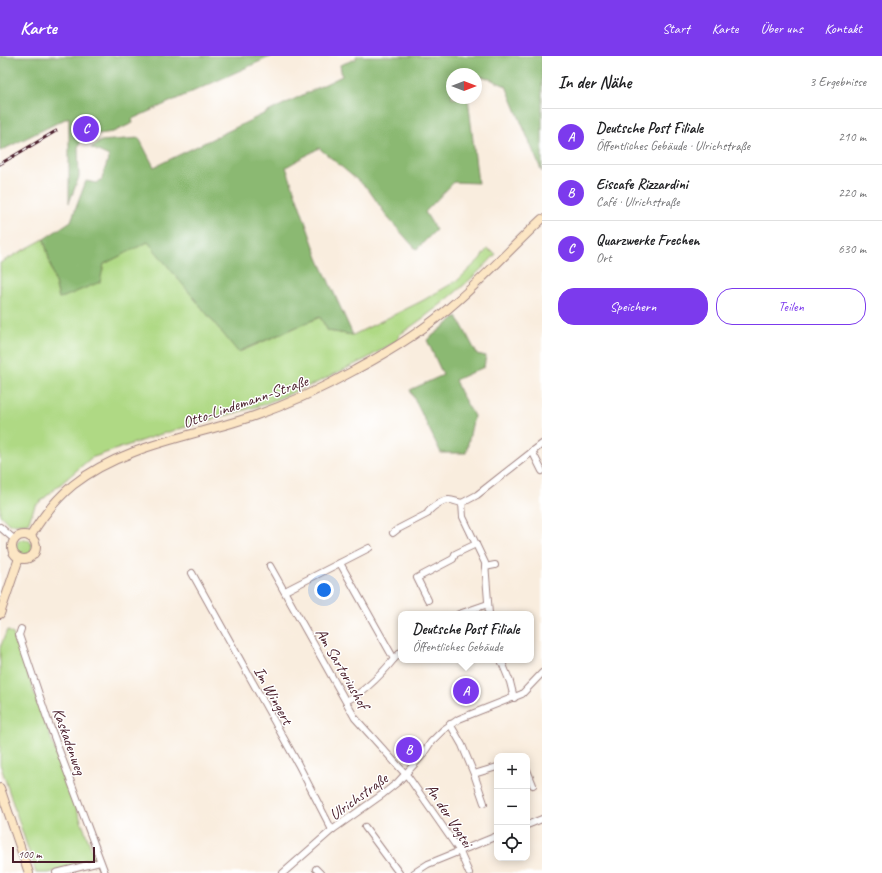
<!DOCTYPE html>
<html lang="de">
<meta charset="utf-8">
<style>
:root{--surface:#fff;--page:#f2f2f2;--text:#202124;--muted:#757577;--line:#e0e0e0;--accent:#7c3aed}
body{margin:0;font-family:Caveat,sans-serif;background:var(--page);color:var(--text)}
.controls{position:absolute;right:12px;bottom:12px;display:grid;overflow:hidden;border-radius:8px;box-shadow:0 2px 10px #0003}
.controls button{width:36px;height:36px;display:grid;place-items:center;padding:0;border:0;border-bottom:1px solid var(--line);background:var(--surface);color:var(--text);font:20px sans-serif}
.compass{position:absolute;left:446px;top:12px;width:36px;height:36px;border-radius:50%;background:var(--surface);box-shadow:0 2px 10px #0003;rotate:90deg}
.scale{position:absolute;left:12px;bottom:10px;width:83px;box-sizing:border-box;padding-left:4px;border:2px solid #4a1f2b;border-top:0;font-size:11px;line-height:14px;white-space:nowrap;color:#4a1f2b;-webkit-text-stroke:3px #fff;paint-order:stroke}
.you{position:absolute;left:324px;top:534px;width:14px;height:14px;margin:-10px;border:3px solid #fff;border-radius:50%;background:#1a73e8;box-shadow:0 0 0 6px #1a73e833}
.badge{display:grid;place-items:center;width:26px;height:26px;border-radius:50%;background:var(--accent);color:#fff;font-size:13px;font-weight:700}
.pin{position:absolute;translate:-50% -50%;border:2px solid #fff;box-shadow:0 1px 4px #0006}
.popup{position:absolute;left:398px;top:555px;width:136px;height:52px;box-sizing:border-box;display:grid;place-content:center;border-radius:8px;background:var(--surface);filter:drop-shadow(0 1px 3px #0005);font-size:13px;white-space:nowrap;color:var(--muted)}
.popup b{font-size:15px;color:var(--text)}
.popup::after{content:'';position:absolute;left:50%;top:100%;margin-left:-8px;border:8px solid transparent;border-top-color:var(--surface)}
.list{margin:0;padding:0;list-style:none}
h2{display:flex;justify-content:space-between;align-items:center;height:52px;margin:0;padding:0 16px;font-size:17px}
h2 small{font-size:13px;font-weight:400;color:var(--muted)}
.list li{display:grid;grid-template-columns:26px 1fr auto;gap:12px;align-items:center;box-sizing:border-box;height:56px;padding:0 16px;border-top:1px solid var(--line)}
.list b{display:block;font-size:15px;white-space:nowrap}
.list p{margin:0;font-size:13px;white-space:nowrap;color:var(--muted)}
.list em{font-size:13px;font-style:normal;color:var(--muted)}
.actions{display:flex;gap:8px;padding:12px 16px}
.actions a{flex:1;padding:9px 0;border:1px solid var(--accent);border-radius:16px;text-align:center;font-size:14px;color:var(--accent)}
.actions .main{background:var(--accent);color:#fff}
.icon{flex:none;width:22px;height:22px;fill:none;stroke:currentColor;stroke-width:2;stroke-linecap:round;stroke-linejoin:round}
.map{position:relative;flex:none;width:542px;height:817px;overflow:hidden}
header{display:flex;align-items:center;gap:24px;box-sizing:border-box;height:56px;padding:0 20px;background:var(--accent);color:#fff}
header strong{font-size:19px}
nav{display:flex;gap:22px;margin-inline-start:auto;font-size:14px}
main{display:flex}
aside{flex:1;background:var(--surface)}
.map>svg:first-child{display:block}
.green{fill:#afd984;stroke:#7c7c58}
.forest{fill:#8bb972;stroke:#6a6c4e}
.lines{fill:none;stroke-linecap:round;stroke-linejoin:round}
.street-casing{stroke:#a28684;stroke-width:8}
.secondary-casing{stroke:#a28684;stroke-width:10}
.street{stroke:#fff;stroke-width:6}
.secondary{stroke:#fce6c4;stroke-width:8}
.rail-casing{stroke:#4a1f2b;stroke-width:3}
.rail{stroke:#fff;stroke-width:1.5;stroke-dasharray:4.5;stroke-linecap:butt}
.labels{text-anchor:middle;stroke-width:3;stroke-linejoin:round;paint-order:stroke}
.street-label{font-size:16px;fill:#4a1f2b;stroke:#fff}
</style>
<header>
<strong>Karte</strong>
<nav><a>Start</a><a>Karte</a><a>Über uns</a><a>Kontakt</a></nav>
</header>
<main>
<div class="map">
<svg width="542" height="817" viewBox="0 0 542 817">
<rect width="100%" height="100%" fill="#fff"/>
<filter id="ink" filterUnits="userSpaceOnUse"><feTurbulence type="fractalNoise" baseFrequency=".025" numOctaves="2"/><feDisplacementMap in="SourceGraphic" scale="8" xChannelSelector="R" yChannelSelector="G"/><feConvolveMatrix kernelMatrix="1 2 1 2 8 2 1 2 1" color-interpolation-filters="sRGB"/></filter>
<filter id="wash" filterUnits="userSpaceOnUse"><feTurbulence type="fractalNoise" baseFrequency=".012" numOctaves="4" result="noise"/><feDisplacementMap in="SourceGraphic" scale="16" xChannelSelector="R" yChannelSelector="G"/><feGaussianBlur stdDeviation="0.9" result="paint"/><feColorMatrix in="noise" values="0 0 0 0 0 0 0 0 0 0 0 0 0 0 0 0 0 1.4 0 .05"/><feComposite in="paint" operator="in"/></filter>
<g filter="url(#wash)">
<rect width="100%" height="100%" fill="#f9edde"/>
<g class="green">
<path d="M 44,183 L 59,242 L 104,208 L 148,185 L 239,296 L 320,261 L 328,275 L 353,279 L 422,245 L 458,224 L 480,203 L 487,193 L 496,198 C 468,228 433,256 399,279 L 398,284 L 366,303 L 314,328 L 262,349 L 158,379 L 91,402 L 35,450 L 28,467 L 9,468 L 0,459 L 0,207 Z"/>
<circle cx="24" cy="491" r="8"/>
<path d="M 7,574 L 13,578 L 95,803 L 49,817 L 36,817 L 0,708 L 0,592 Z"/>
</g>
<g class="forest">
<path d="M 0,0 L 272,0 L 132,63 L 133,67 L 113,76 L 92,79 L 89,72 L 80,74 L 83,82 L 78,91 L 79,121 L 69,147 L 69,61 L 0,95 Z"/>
<path d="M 356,0 L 542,0 L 542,116 L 506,30 L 485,21 L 476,20 L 476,18 L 452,18 L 452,42 L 468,42 L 478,127 L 454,126 L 425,156 L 436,174 L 417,193 L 414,191 L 389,163 L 368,133 L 319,92 L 286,111 L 318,202 L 353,279 L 328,275 L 320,261 L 238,296 L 148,186 L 104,208 L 100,226 L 64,241 L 59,242 L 44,183 L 71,165 L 86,125 L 97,127 L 102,123 L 109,100 L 91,92 L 101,85 L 139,82 L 154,111 L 342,20 L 340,9 L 356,3 Z"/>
<path d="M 457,260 L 477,298 L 486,300 L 484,311 L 455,324 L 460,336 L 474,360 L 466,397 L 441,397 L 410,334 L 443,319 L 427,284 Z"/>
</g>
</g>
<g filter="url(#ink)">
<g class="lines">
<defs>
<g id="street">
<path d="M 532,395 L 542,415"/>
<path d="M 0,471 L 15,484"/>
<path d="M 393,477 L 398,473 L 427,458 C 430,452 442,444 449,444 C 453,444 457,446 462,447"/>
<path d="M 340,507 L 394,603 C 380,620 365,636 346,645"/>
<path d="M 270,510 L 355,662 L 409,722 L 459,794 L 469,817"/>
<path d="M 485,511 L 495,509"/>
<path d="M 192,517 L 298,708 L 332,774"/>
<path d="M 285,535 L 369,492"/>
<path d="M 428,544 L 417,522 L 453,503 L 455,498 L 476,488"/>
<path d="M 459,558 L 488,548"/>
<path d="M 489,558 L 485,507 L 463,461 L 462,447 L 477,439 L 542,388"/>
<path d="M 21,573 L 19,579 L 47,662 L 105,817"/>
<path d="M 394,603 L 401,596"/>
<path d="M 501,604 L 510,626 L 514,642"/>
<path d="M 450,668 L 462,689 L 474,718 L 497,711"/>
<path d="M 527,714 L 533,729"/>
<path d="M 474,718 L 484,747"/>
<path d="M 527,769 L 542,763"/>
<path d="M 365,771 L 399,817"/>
<path d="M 316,813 L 320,817"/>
<path d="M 56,817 L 100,806"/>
<path d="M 283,817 L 332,774 L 383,738 L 398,726 L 421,701 L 431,686 L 443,674 L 459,663 L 522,638 L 542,617"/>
<path d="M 414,817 L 428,808 L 497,780"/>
</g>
<g id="secondary">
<circle cx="24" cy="491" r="12"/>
<path d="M 30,481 C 42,461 55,444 73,429 C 123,389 195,380 254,360 C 289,348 323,332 355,314 C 391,295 427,272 457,245 C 487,219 513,190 542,163"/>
<path d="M 0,558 L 19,502"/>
<path d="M 0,732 L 29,817"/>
</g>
</defs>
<use href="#street" class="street-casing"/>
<use href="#secondary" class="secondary-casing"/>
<use href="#street" class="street"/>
<use href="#secondary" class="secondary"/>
<defs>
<path id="rail" d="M 0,108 L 56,75"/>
</defs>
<use href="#rail" class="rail-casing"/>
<use href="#rail" class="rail"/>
</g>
</g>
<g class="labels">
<g class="street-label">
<text transform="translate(245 345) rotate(-19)" y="6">Otto-Lindemann-Straße</text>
<text transform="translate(343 612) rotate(60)" y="6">Am Sartoriushof</text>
<text transform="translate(274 639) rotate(61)" y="6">Im Wingert</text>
<text transform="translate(70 685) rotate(70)" y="6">Kaskadenweg</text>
<text transform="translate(358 740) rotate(-36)" y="6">Ulrichstraße</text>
<text transform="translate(450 759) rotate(57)" y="6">An der Vogtei</text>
</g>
</g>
</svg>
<div class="controls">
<button>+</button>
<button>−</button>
<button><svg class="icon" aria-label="locate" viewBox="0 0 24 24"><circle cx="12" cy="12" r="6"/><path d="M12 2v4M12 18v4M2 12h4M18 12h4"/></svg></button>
</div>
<svg class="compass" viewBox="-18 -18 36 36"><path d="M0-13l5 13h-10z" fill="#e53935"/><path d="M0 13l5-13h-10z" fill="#757577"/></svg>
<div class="scale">100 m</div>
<div class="you"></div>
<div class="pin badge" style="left:466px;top:635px">A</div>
<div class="popup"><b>Deutsche Post Filiale</b>Öffentliches Gebäude</div>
<div class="pin badge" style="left:409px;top:694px">B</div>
<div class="pin badge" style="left:86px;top:73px">C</div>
</div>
<aside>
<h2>In der Nähe<small>3 Ergebnisse</small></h2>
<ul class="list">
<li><span class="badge">A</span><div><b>Deutsche Post Filiale</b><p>Öffentliches Gebäude · Ulrichstraße</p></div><em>210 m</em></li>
<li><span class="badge">B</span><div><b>Eiscafe Rizzardini</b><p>Café · Ulrichstraße</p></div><em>220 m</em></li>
<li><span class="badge">C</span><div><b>Quarzwerke Frechen</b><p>Ort</p></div><em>630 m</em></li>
</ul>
<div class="actions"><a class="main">Speichern</a><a>Teilen</a></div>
</aside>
</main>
